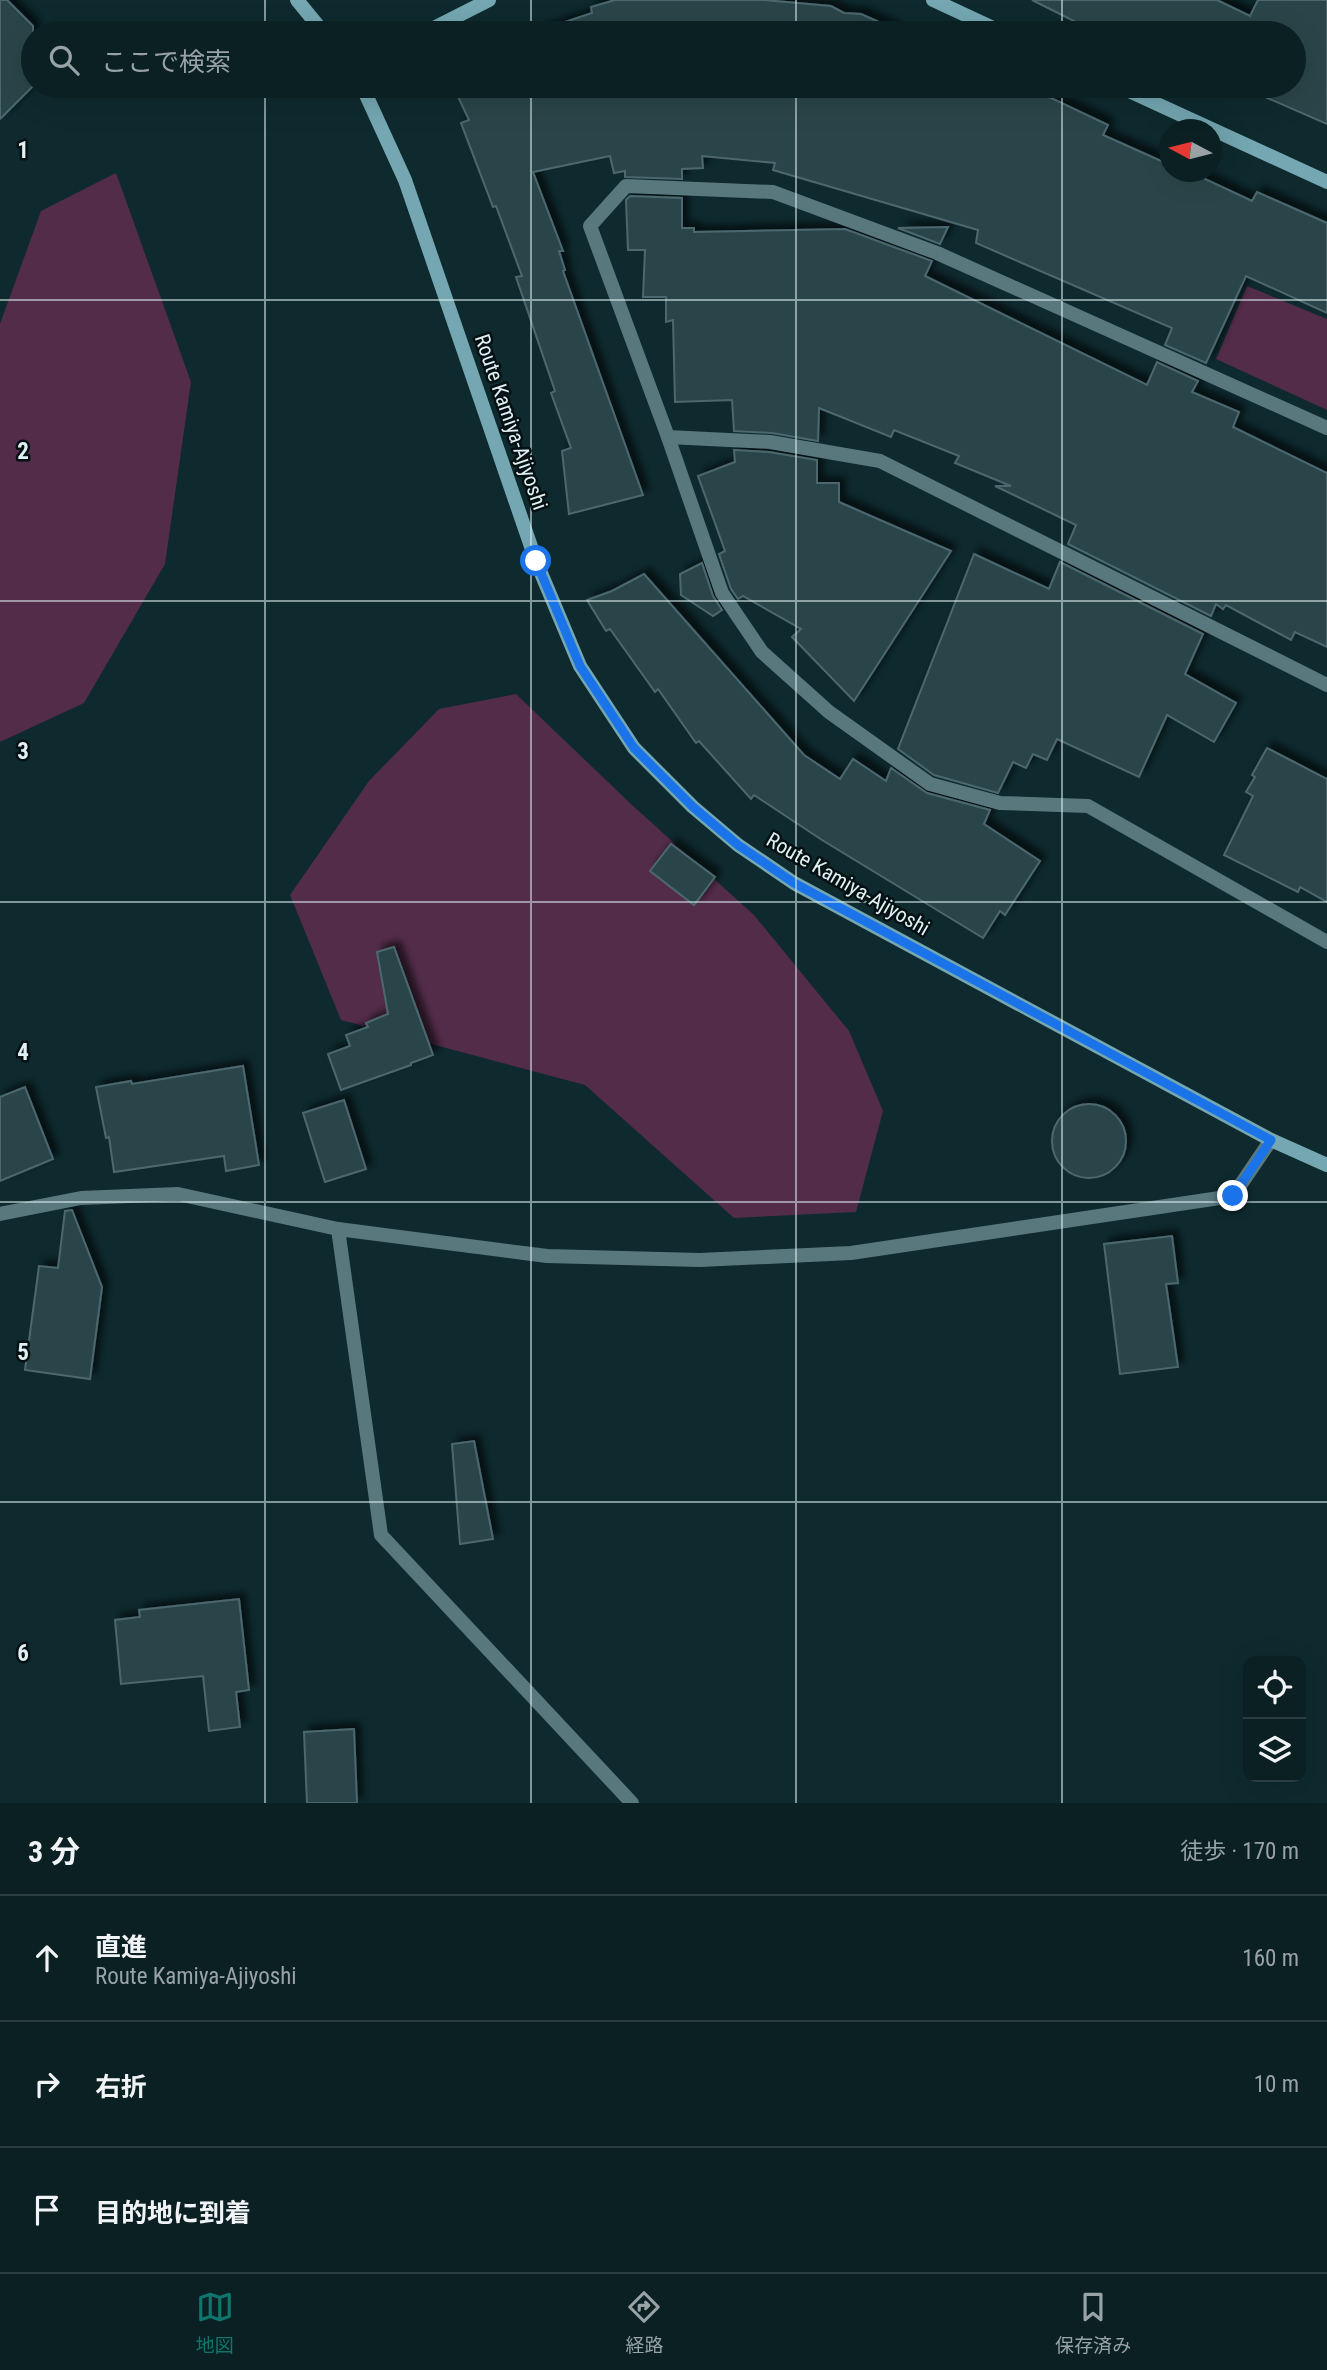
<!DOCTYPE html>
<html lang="ja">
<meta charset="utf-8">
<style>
:root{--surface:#0a2023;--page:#182d30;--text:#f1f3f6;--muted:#99a3a6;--line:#2a3e41;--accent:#0f766e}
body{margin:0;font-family:"Roboto Condensed","Noto Sans JP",sans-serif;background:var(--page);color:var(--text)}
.controls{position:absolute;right:21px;bottom:21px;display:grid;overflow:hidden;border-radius:14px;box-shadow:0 7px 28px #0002}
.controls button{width:63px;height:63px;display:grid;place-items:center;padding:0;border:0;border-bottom:2px solid var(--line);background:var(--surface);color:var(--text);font:35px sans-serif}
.compass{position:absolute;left:1159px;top:119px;width:63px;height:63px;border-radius:50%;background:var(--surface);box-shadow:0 7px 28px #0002;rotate:277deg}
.stop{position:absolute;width:21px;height:21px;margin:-16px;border:5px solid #1a73e8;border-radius:50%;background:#fff}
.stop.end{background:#1a73e8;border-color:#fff;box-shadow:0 2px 7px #0008}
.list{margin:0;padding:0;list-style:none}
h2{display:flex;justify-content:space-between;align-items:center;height:91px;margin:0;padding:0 28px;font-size:30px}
h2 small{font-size:23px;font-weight:400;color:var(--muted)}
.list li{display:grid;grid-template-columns:46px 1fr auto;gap:21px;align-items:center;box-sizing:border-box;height:126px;padding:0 28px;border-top:2px solid var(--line)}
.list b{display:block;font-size:26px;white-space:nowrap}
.list p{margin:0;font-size:23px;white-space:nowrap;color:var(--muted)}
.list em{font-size:23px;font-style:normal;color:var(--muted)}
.icon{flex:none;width:38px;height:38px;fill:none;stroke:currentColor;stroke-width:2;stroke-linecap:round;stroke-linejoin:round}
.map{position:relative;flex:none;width:1327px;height:1803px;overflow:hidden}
.search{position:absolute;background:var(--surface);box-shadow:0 7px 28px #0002;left:21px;right:21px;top:21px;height:77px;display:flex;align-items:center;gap:18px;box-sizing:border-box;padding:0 24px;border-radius:38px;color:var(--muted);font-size:26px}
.sheet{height:469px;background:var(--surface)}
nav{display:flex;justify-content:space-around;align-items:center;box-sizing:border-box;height:98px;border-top:2px solid var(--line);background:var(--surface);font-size:19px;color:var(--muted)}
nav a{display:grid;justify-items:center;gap:4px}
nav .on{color:var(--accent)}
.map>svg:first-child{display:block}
.green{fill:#532c4a}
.building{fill:#29444a;stroke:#4c686e;stroke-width:2;filter:url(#shadow)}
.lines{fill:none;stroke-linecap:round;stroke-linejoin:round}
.lane{stroke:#59787e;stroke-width:14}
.street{stroke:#59787e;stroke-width:14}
.secondary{stroke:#74a7b2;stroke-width:14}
.route{stroke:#1a73e8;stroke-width:9}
.grid{fill:none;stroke:#e0f0f3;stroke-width:2;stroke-opacity:0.55}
.labels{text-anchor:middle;stroke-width:5;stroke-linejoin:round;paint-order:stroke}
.street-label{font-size:21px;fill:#e0f0f3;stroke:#051013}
.grid-label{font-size:23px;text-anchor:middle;font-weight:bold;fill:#e0f0f3;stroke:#051013;stroke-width:5;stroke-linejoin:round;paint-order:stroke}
</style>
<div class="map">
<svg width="1327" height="1803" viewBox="0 0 1327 1803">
<defs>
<filter id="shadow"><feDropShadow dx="6" dy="-6" stdDeviation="3.5" flood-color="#0009"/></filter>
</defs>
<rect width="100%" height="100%" fill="#0e2a2f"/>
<g class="green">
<path d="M 116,173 L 191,382 L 165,564 L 84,703 L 0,742 L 0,324 L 41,211 Z"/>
<path d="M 1247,286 L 1327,319 L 1327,410 L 1216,359 Z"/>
<path d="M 516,694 L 632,805 L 754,915 L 849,1031 L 883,1111 L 856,1212 L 734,1218 L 585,1085 L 341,1020 L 290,895 L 369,781 L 439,709 Z"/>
</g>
<g class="building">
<path d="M 0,0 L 7,0 L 33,26 L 33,86 L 0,119 Z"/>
<path d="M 615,0 L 764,0 L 831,6 L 844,13 L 861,14 L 895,29 L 894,33 L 532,33 L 592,13 L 591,7 Z"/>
<path d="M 1032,0 L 1217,0 L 1250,16 L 1258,0 L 1327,0 L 1327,124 L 1240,86 L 1294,86 L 1294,33 L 1098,33 Z"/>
<path d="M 453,86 L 1026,86 L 1108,125 L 1103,135 L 1170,165 L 1170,172 L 1183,172 L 1200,179 L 1201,177 L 1252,201 L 1257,192 L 1327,223 L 1327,313 L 1246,276 L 1206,363 L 1165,345 L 1172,328 L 976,243 L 978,230 L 773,170 L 775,163 L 702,156 L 703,168 L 682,169 L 682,179 L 625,177 L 625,171 L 614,173 L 610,156 L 533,172 L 563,251 L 559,251 L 565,270 L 563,271 L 643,495 L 569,514 L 562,451 L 571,448 L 551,393 L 555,391 L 516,277 L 522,276 L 496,206 L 493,207 L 461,123 L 469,120 Z"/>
<path d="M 630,196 L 682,198 L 682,228 L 694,228 L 694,232 L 845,229 L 932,261 L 925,276 L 1147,385 L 1157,362 L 1198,381 L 1192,392 L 1239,412 L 1233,427 L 1327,473 L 1327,647 L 1295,632 L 1291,640 L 1226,605 L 1223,609 L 1216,604 L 1211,616 L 1068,544 L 1076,525 L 995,486 L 1011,486 L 955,463 L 959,456 L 894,430 L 891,437 L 819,408 L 818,441 L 772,433 L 734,431 L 732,400 L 675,402 L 673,320 L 666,322 L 666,297 L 643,297 L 645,250 L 628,250 L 626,200 Z"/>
<path d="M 948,227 L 940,244 L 898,228 Z"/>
<path d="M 734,450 L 769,452 L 817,460 L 817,483 L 839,483 L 839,502 L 951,551 L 854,701 L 792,637 L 801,629 L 743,596 L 738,599 L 731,589 L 719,554 L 725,551 L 698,476 L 735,462 Z"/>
<path d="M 974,554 L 1049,589 L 1060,562 L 1203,634 L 1185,674 L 1236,703 L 1214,742 L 1167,715 L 1139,777 L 1057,739 L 1047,760 L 1033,754 L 1026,768 L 1013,762 L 998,793 L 934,775 L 898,749 Z"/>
<path d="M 702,563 L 713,596 L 722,610 L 713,616 L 681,595 L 680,574 Z"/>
<path d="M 644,574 L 804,755 L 840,779 L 853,759 L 886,781 L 891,768 L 927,793 L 990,810 L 984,824 L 1040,861 L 1005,915 L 1000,911 L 983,938 L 822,840 L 754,795 L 751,799 L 699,741 L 696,743 L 658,689 L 655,692 L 610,629 L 606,631 L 587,600 L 612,591 Z"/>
<path d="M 1267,748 L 1327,779 L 1327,902 L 1300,887 L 1298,892 L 1224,855 L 1253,796 L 1246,792 L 1255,777 L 1252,775 Z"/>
<path d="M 671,844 L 715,877 L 694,905 L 650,871 Z"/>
<path d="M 394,947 L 433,1055 L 411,1063 L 411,1065 L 341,1090 L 328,1054 L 350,1046 L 346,1035 L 368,1027 L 366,1023 L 388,1014 L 377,952 Z"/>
<path d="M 243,1066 L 259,1165 L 226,1171 L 224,1156 L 114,1172 L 109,1137 L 106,1138 L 96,1087 L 131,1081 L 132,1084 Z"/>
<path d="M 25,1087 L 53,1159 L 0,1181 L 0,1097 Z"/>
<path d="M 344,1100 L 366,1169 L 325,1182 L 303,1113 Z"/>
<circle cx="1089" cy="1141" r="37"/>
<path d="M 72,1210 L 102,1287 L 90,1379 L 25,1370 L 39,1266 L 58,1268 L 65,1211 Z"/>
<path d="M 1172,1236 L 1178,1283 L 1166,1284 L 1178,1367 L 1120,1374 L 1104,1244 Z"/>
<path d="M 474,1441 L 493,1539 L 460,1544 L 452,1444 Z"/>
<path d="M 239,1599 L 249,1690 L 236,1692 L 240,1727 L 209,1731 L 203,1676 L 121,1684 L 115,1620 L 140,1617 L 139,1610 Z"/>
<path d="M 354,1729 L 357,1803 L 307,1803 L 304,1732 Z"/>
</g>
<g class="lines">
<path class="lane" d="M 338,1229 L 381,1535 L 632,1803"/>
<g class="street">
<path d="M 1327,428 L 937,253 L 773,192 L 626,186 L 590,226 L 668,437 L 722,593 L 762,652 L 829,712 L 930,784 L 1000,803 L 1088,806 L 1327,942"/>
<path d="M 668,437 L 770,442 L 880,461 L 1327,685"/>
<path d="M 0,1214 L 81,1198 L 178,1194 L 338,1229 L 547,1256 L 700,1260 L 851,1253 L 1233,1196 L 1271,1140"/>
</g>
<g class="secondary">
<path d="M 297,0 L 324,33"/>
<path d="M 933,0 L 1004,33"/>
<path d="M 424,33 L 489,0"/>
<path d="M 362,86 L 405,180 L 536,561 L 580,666 L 634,748 L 693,807 L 738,845 L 794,883 L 1271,1140 L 1327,1165"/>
<path d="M 1118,86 L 1327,182"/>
</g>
</g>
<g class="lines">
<path class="route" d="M 536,561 L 580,666 L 634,748 L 693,807 L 738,845 L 794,883 L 1271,1140 L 1233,1196"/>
</g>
<path class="grid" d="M 265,0 L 265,33M 531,0 L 531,33M 796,0 L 796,33M 1062,0 L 1062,33M 265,86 L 265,1803M 531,86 L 531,1803M 796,86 L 796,1803M 1062,86 L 1062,1803M 0,300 L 1327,300M 0,601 L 1327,601M 0,902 L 1327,902M 0,1202 L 1327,1202M 0,1502 L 1327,1502"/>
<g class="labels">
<g class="street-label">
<text transform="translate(511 422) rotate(71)" y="7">Route Kamiya-Ajiyoshi</text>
<text transform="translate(848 884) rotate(30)" y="7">Route Kamiya-Ajiyoshi</text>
</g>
</g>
<g class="grid-label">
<text x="23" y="158">1</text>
<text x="23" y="459">2</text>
<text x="23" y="759">3</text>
<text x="23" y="1060">4</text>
<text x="23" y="1360">5</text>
<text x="23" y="1661">6</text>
</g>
</svg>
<div class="controls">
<button><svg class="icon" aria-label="locate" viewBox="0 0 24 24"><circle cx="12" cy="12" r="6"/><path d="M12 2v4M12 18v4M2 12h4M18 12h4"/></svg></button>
<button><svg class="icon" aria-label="layers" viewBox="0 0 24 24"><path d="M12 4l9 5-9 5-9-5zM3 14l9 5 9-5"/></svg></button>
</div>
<svg class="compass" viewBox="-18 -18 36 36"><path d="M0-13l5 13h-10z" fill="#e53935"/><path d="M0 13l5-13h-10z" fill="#99a3a6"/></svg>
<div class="stop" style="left:536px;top:561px"></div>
<div class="stop end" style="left:1233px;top:1196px"></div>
<div class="search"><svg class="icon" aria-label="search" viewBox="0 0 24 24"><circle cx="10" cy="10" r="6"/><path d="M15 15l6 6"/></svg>ここで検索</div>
</div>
<section class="sheet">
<h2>3 分<small>徒歩 · 170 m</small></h2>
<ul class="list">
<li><svg class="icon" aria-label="ahead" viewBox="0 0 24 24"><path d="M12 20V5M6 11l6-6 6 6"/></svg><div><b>直進</b><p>Route Kamiya-Ajiyoshi</p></div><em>160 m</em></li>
<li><svg class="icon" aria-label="right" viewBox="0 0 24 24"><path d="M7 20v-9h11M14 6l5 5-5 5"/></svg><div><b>右折</b></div><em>10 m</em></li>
<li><svg class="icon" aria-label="arrive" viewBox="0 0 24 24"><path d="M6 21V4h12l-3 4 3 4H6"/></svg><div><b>目的地に到着</b></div></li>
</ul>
</section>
<nav>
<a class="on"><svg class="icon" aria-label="map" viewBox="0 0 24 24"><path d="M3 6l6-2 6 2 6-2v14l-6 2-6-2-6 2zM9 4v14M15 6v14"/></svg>地図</a>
<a><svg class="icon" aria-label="directions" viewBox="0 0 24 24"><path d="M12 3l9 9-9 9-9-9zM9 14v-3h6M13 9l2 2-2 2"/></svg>経路</a>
<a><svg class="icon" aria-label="saved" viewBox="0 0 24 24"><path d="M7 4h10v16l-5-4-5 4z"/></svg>保存済み</a>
</nav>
